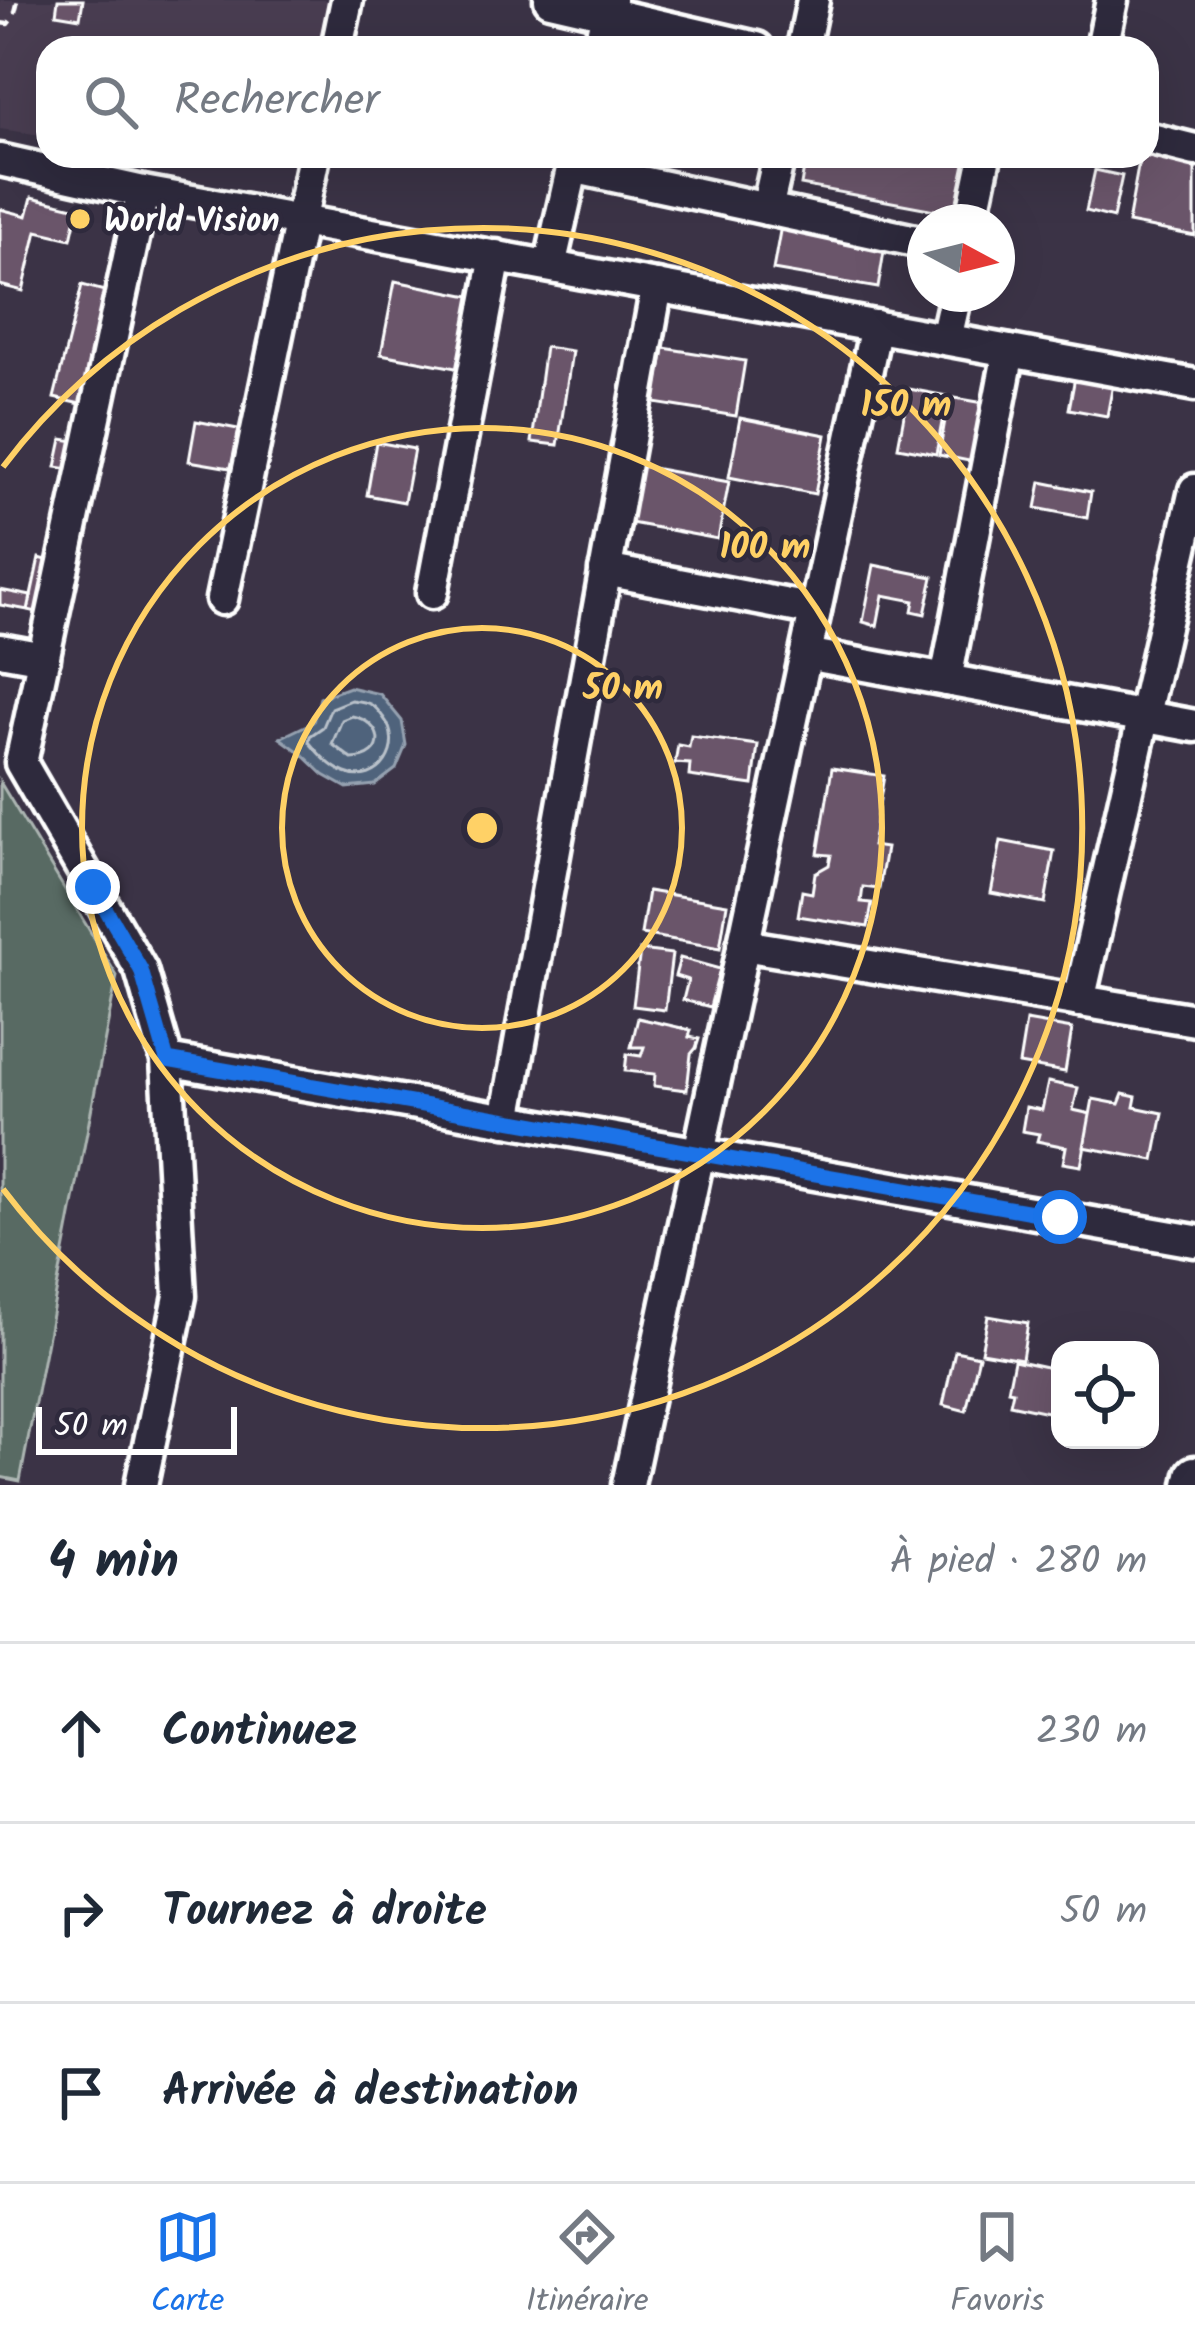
<!DOCTYPE html>
<html lang="fr">
<meta charset="utf-8">
<style>
:root{--surface:#fff;--page:#f2f2f3;--text:#1f2937;--muted:#747a83;--line:#e0e1e3;--accent:#1a73e8}
body{margin:0;font-family:Kalam,sans-serif;background:var(--page);color:var(--text)}
.controls{position:absolute;right:36px;bottom:36px;display:grid;overflow:hidden;border-radius:24px;box-shadow:0 12px 48px #0002}
.controls button{width:108px;height:108px;display:grid;place-items:center;padding:0;border:0;border-bottom:3px solid var(--line);background:var(--surface);color:var(--text);font:60px sans-serif}
.compass{position:absolute;left:907px;top:204px;width:108px;height:108px;border-radius:50%;background:var(--surface);box-shadow:0 12px 48px #0002;rotate:97deg}
.scale{position:absolute;left:36px;bottom:30px;width:201px;box-sizing:border-box;padding-left:12px;border:6px solid #fff;border-top:0;font-size:33px;line-height:42px;white-space:nowrap;color:#fff;-webkit-text-stroke:9px #2f2a3d;paint-order:stroke}
.stop{position:absolute;width:36px;height:36px;margin:-27px;border:9px solid #1a73e8;border-radius:50%;background:#fff}
.stop.end{background:#1a73e8;border-color:#fff;box-shadow:0 3px 12px #0008}
.list{margin:0;padding:0;list-style:none}
h2{display:flex;justify-content:space-between;align-items:center;height:156px;margin:0;padding:0 48px;font-size:51px}
h2 small{font-size:39px;font-weight:400;color:var(--muted)}
.list li{display:grid;grid-template-columns:78px 1fr auto;gap:36px;align-items:center;box-sizing:border-box;height:180px;padding:0 48px;border-top:3px solid var(--line)}
.list b{display:block;font-size:45px;white-space:nowrap}
.list em{font-size:39px;font-style:normal;color:var(--muted)}
.icon{flex:none;width:66px;height:66px;fill:none;stroke:currentColor;stroke-width:2;stroke-linecap:round;stroke-linejoin:round}
.map{position:relative;flex:none;width:1195px;height:1485px;overflow:hidden}
.search{position:absolute;background:var(--surface);box-shadow:0 12px 48px #0002;left:36px;right:36px;top:36px;height:132px;display:flex;align-items:center;gap:30px;box-sizing:border-box;padding:0 42px;border-radius:36px;color:var(--muted);font-size:45px}
.sheet{height:696px;background:var(--surface)}
nav{display:flex;justify-content:space-around;align-items:center;box-sizing:border-box;height:168px;border-top:3px solid var(--line);background:var(--surface);font-size:33px;color:var(--muted)}
nav a{display:grid;justify-items:center;gap:6px}
nav .on{color:var(--accent)}
.map>svg:first-child{display:block}
.built{fill:#493d51}
.green{fill:#586b64;stroke:#acb5b2;stroke-width:3}
.water{fill:#4f637b;stroke:#95a1b0;stroke-width:3}
.lines{fill:none;stroke-linecap:round;stroke-linejoin:round}
.shore{stroke:#b9c1ca;stroke-width:3}
.building{fill:#6a556b;stroke:#fff;stroke-width:3}
.minor-casing{stroke:#fff;stroke-width:39}
.tertiary-casing{stroke:#fff;stroke-width:45}
.path{stroke:#fff;stroke-width:4.5;stroke-dasharray:12 9;stroke-linecap:butt}
.minor{stroke:#2f2a3d;stroke-width:30}
.tertiary{stroke:#2f2a3d;stroke-width:36}
.route{stroke:#1a73e8;stroke-width:15}
.ring{fill:none;stroke:#ffd166;stroke-width:6}
.poi-dot{fill:#ffd166;stroke:#2f2a3d;stroke-width:4.5}
.labels{text-anchor:middle;stroke-width:9;stroke-linejoin:round;paint-order:stroke}
.poi-label{font-size:33px;font-weight:bold;fill:#fff;stroke:#2f2a3d;text-anchor:start}
.centre{fill:#ffd166;stroke:#2f2a3d;stroke-width:6}
.ring-label{font-size:36px;text-anchor:middle;font-weight:bold;fill:#ffd166;stroke:#2f2a3d;stroke-width:9;stroke-linejoin:round;paint-order:stroke}
</style>
<div class="map">
<svg width="1195" height="1485" viewBox="0 0 1195 1485">
<rect width="100%" height="100%" fill="#3b3346"/>
<filter id="ink" filterUnits="userSpaceOnUse"><feTurbulence type="fractalNoise" baseFrequency=".00833" numOctaves="2"/><feDisplacementMap in="SourceGraphic" scale="24" xChannelSelector="R" yChannelSelector="G"/><feConvolveMatrix kernelMatrix="1 2 1 2 8 2 1 2 1" color-interpolation-filters="sRGB"/></filter>
<g filter="url(#ink)">
<path class="built" d="M 0,0 L 328,0 L 318,48 L 48,48 L 48,136 L 0,129 Z"/>
<path class="green" d="M 0,782 L 117,976 L 20,1481 L 0,1477 Z"/>
<path class="water" d="M 349,687 L 380,694 L 402,721 L 406,745 L 396,769 L 375,785 L 347,788 L 324,775 L 301,753 L 280,738 L 313,722 L 320,698 Z"/>
<g class="lines">
<g class="shore">
<path d="M 351,700 C 357,701 364,701 370,704 C 376,707 379,711 383,717 C 406,746 379,787 345,773 C 330,767 318,753 309,742 L 310,736 L 323,727 L 331,708 Z"/>
<path d="M 352,716 C 384,722 389,758 352,759 L 332,744 L 342,720 Z"/>
</g>
</g>
<g class="building">
<path d="M 58,0 L 83,0 L 80,18 L 56,14 Z"/>
<path d="M 1147,149 L 1195,159 L 1195,236 L 1128,223 L 1140,156 L 1147,156 Z"/>
<path d="M 806,156 L 967,156 L 956,214 L 801,185 Z"/>
<path d="M 1095,170 L 1122,176 L 1113,218 L 1086,211 Z"/>
<path d="M 32,197 L 78,208 L 71,239 L 37,231 L 23,291 L 0,285 L 0,209 L 27,216 Z"/>
<path d="M 784,209 L 888,227 L 878,288 L 773,270 Z"/>
<path d="M 395,281 L 475,297 L 461,369 L 381,354 Z"/>
<path d="M 82,285 L 112,293 L 85,405 L 54,398 Z"/>
<path d="M 545,347 L 572,351 L 558,445 L 532,442 Z"/>
<path d="M 664,348 L 745,361 L 736,416 L 655,403 Z"/>
<path d="M 1078,361 L 1116,368 L 1107,416 L 1069,409 Z"/>
<path d="M 909,389 L 947,396 L 936,454 L 898,447 Z"/>
<path d="M 949,397 L 990,404 L 979,463 L 939,455 Z"/>
<path d="M 740,418 L 826,435 L 815,494 L 729,477 Z"/>
<path d="M 196,421 L 243,430 L 236,469 L 189,461 Z"/>
<path d="M 62,439 L 75,441 L 69,469 L 56,467 Z"/>
<path d="M 376,442 L 414,449 L 404,502 L 367,495 Z"/>
<path d="M 641,466 L 729,482 L 718,539 L 631,523 Z"/>
<path d="M 1041,482 L 1091,492 L 1087,518 L 1036,508 Z"/>
<path d="M 39,558 L 55,562 L 45,614 L 28,610 Z"/>
<path d="M 874,565 L 933,577 L 925,614 L 912,611 L 914,601 L 883,595 L 877,626 L 863,622 Z"/>
<path d="M 0,590 L 31,596 L 28,610 L 0,605 Z"/>
<path d="M 691,736 L 758,745 L 753,785 L 689,776 L 690,764 L 675,763 L 678,745 L 689,747 Z"/>
<path d="M 832,768 L 884,776 L 872,846 L 886,848 L 879,889 L 863,887 L 861,902 L 872,903 L 868,927 L 798,916 L 802,891 L 812,893 L 815,873 L 829,865 L 831,855 L 818,854 Z"/>
<path d="M 1001,841 L 1054,851 L 1045,903 L 991,893 Z"/>
<path d="M 648,891 L 727,904 L 720,948 L 641,934 Z"/>
<path d="M 640,950 L 672,954 L 665,1010 L 633,1006 Z"/>
<path d="M 680,958 L 720,969 L 710,1007 L 683,1000 L 688,980 L 675,976 Z"/>
<path d="M 638,1018 L 691,1030 L 689,1037 L 699,1039 L 696,1048 L 691,1054 L 687,1090 L 654,1086 L 655,1074 L 625,1071 L 627,1054 L 641,1056 L 644,1047 L 631,1047 Z"/>
<path d="M 1026,1021 L 1072,1029 L 1065,1072 L 1019,1064 Z"/>
<path d="M 1048,1082 L 1078,1088 L 1073,1110 L 1091,1114 L 1081,1166 L 1063,1163 L 1066,1147 L 1037,1141 L 1039,1134 L 1022,1131 L 1026,1107 L 1042,1110 Z"/>
<path d="M 1123,1094 L 1136,1097 L 1134,1107 L 1163,1113 L 1154,1160 L 1084,1147 L 1093,1099 L 1119,1104 Z"/>
<path d="M 988,1316 L 1028,1323 L 1022,1359 L 981,1352 Z"/>
<path d="M 955,1351 L 979,1356 L 966,1411 L 943,1405 Z"/>
<path d="M 1014,1360 L 1060,1370 L 1052,1413 L 1010,1404 L 1013,1391 L 1008,1390 Z"/>
</g>
<g class="lines">
<defs>
<g id="minor">
<path d="M 550,0 L 757,48"/>
<path d="M 337,48 L 347,0"/>
<path d="M 599,48 L 610,0"/>
<path d="M 803,48 L 813,0"/>
<path d="M 1102,48 L 1112,0"/>
<path d="M 1147,138 L 1195,150"/>
<path d="M 0,160 L 143,192 L 1195,385"/>
<path d="M 572,167 L 925,243"/>
<path d="M 767,209 L 779,156"/>
<path d="M 971,222 L 985,156"/>
<path d="M 550,266 L 575,156"/>
<path d="M 946,339 L 956,294"/>
<path d="M 605,570 L 815,610"/>
<path d="M 432,593 L 496,256"/>
<path d="M 222,599 L 314,156"/>
<path d="M 0,650 L 44,658"/>
<path d="M 806,654 L 1195,726"/>
<path d="M 946,680 L 1009,351"/>
<path d="M 743,945 L 1195,1020"/>
<path d="M 1079,1001 L 1195,490"/>
<path d="M 167,1060 L 1195,1241"/>
<path d="M 506,1120 L 657,286"/>
<path d="M 141,1485 L 180,1296 L 167,1060 L 141,970 L 21,763 L 143,192"/>
<path d="M 628,1485 L 876,326"/>
</g>
<path id="tertiary" d="M 1193,1485 L 1195,1475"/>
</defs>
<use href="#minor" class="minor-casing"/>
<use href="#tertiary" class="tertiary-casing"/>
<path class="path" d="M 0,23 L 8,24 L 14,16 L 18,0"/>
<use href="#minor" class="minor"/>
<use href="#tertiary" class="tertiary"/>
</g>
</g>
<g class="lines" filter="url(#ink)">
<path class="route" d="M 93,887 L 141,970 L 167,1060 L 1060,1217"/>
</g>
<g class="ring">
<circle cx="482" cy="828" r="200"/>
<circle cx="482" cy="828" r="400"/>
<path d="M3 467A600 600 0 1 1 3 1189"/>
</g>
<circle class="poi-dot" cx="80" cy="219" r="12"/>
<g class="labels">
<g class="poi-label">
<text x="104" y="231">World Vision</text>
</g>
</g>
<circle cx="482" cy="828" r="18" class="centre"/>
<g class="ring-label">
<text x="906" y="416">150 m</text>
<text x="765" y="558">100 m</text>
<text x="623" y="699">50 m</text>
</g>
</svg>
<div class="controls">
<button><svg class="icon" aria-label="locate" viewBox="0 0 24 24"><circle cx="12" cy="12" r="6"/><path d="M12 2v4M12 18v4M2 12h4M18 12h4"/></svg></button>
</div>
<svg class="compass" viewBox="-18 -18 36 36"><path d="M0-13l5 13h-10z" fill="#e53935"/><path d="M0 13l5-13h-10z" fill="#747a83"/></svg>
<div class="scale">50 m</div>
<div class="stop" style="left:1060px;top:1217px"></div>
<div class="stop end" style="left:93px;top:887px"></div>
<div class="search"><svg class="icon" aria-label="search" viewBox="0 0 24 24"><circle cx="10" cy="10" r="6"/><path d="M15 15l6 6"/></svg>Rechercher</div>
</div>
<section class="sheet">
<h2>4 min<small>À pied · 280 m</small></h2>
<ul class="list">
<li><svg class="icon" aria-label="ahead" viewBox="0 0 24 24"><path d="M12 20V5M6 11l6-6 6 6"/></svg><div><b>Continuez</b></div><em>230 m</em></li>
<li><svg class="icon" aria-label="right" viewBox="0 0 24 24"><path d="M7 20v-9h11M14 6l5 5-5 5"/></svg><div><b>Tournez à droite</b></div><em>50 m</em></li>
<li><svg class="icon" aria-label="arrive" viewBox="0 0 24 24"><path d="M6 21V4h12l-3 4 3 4H6"/></svg><div><b>Arrivée à destination</b></div></li>
</ul>
</section>
<nav>
<a class="on"><svg class="icon" aria-label="map" viewBox="0 0 24 24"><path d="M3 6l6-2 6 2 6-2v14l-6 2-6-2-6 2zM9 4v14M15 6v14"/></svg>Carte</a>
<a><svg class="icon" aria-label="directions" viewBox="0 0 24 24"><path d="M12 3l9 9-9 9-9-9zM9 14v-3h6M13 9l2 2-2 2"/></svg>Itinéraire</a>
<a><svg class="icon" aria-label="saved" viewBox="0 0 24 24"><path d="M7 4h10v16l-5-4-5 4z"/></svg>Favoris</a>
</nav>
